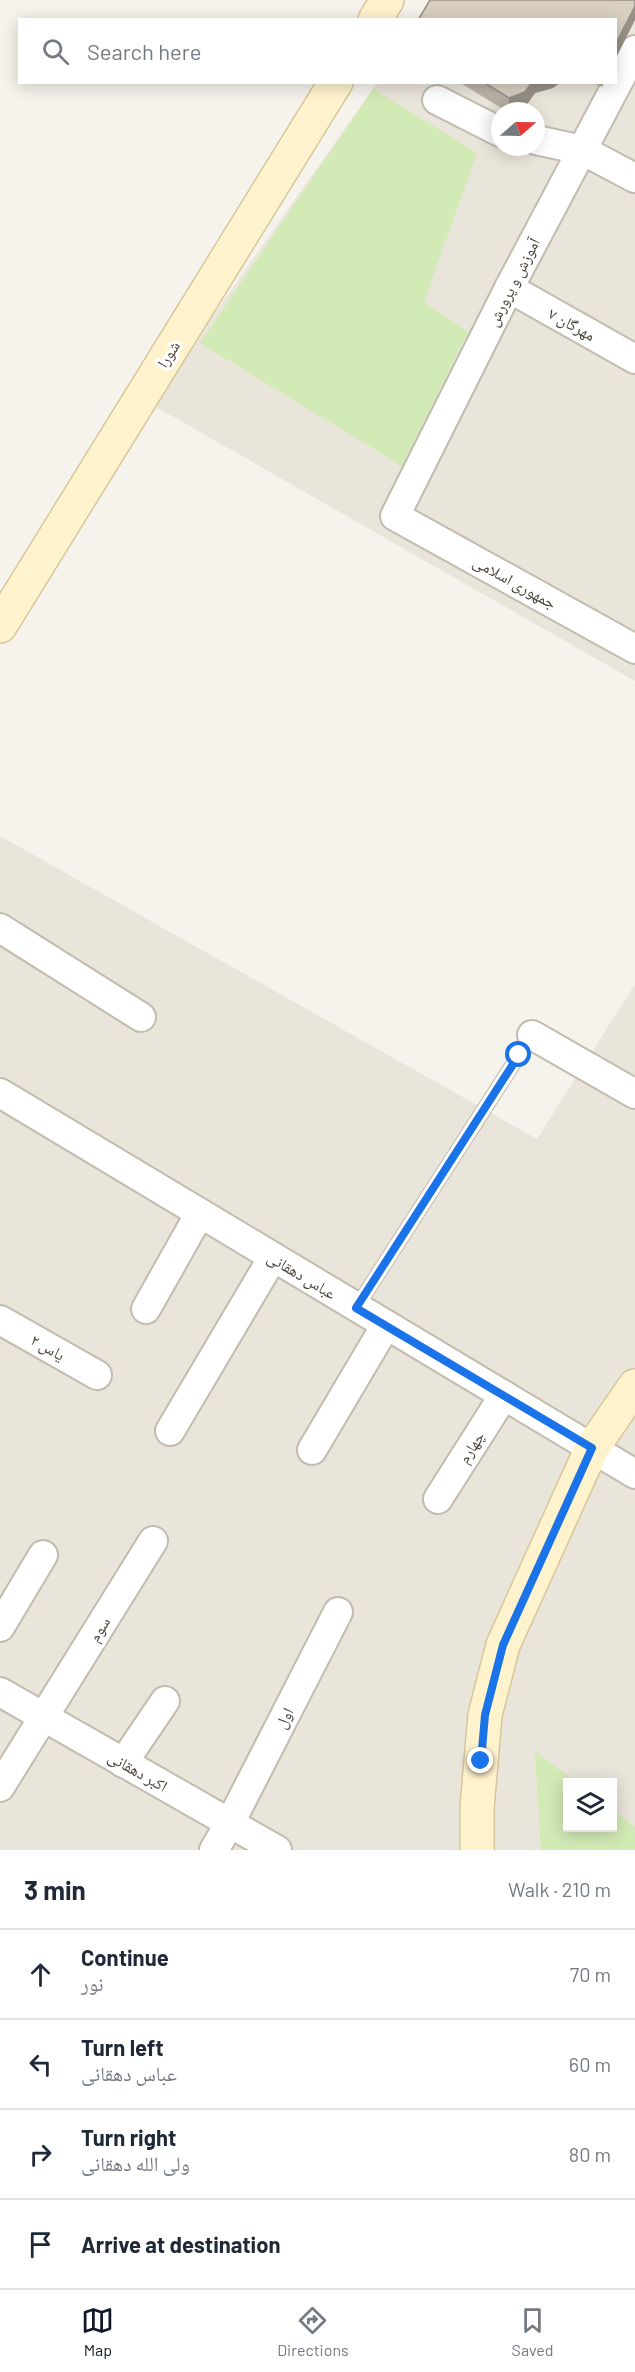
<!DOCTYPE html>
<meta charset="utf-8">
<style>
:root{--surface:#fff;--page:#f6f6f7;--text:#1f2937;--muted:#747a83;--line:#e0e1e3;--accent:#111827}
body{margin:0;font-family:Barlow,"Noto Naskh Arabic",sans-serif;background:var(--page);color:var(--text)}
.controls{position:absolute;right:18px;bottom:18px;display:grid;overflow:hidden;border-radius:0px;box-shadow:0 3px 15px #0003}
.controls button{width:54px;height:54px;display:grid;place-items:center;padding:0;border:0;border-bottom:2px solid var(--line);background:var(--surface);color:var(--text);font:30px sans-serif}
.compass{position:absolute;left:491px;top:102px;width:54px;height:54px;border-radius:50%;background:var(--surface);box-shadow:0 3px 15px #0003;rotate:70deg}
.stop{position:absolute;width:18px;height:18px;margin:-14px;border:4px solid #1a73e8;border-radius:50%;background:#fff}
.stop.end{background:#1a73e8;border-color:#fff;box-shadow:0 2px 6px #0008}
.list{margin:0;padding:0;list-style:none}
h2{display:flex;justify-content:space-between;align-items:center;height:78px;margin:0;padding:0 24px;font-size:26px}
h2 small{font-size:20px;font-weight:400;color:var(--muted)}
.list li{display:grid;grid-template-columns:39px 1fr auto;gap:18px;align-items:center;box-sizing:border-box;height:90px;padding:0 24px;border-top:2px solid var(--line)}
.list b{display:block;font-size:22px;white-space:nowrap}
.list p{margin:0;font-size:20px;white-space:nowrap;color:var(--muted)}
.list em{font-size:20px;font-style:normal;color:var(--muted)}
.icon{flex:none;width:33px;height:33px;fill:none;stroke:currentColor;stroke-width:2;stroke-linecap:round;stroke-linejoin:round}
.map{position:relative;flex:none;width:635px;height:1850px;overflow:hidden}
.search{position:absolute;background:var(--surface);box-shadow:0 3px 15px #0003;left:18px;right:18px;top:18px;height:66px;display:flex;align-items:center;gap:15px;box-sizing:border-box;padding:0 21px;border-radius:0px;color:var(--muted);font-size:22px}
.sheet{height:438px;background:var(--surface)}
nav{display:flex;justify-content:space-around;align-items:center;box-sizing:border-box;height:84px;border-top:2px solid var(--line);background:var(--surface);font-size:16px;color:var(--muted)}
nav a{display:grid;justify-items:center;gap:3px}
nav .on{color:var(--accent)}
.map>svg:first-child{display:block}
.residential{fill:#eae5da;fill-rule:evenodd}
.park{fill:#d2eab5}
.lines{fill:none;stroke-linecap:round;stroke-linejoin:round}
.lane-casing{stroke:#c2bbae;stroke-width:16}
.street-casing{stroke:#c2bbae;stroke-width:32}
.secondary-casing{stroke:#d6c79b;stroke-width:36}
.lane{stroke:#fff;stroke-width:14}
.street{stroke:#fff;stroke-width:28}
.secondary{stroke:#fff3cd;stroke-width:33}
.wall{fill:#bab2a6}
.shaded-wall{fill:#979187}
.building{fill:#d8cfc1;stroke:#979187;stroke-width:1.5}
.route{stroke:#1a73e8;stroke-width:8}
.labels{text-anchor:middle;stroke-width:6;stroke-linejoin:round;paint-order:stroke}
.street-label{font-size:16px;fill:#4b4439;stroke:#fff}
</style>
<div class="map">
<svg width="635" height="1850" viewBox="0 0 635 1850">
<rect width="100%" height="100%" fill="#f6f3ec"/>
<g class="residential">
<path d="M 635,0 L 635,681 L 151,404 L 377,83 L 616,82 L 616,20 ZM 500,111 L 536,111 L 536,147 L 500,147 Z"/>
<path d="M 0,836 L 537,1139 L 635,984 L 635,1850 L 0,1850 ZM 568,1782 L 612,1782 L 612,1828 L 568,1828 Z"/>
</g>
<g class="park">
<path d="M 373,89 L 477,153 L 424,302 L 468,332 L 402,466 L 200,343 Z"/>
<path d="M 535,1751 L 576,1782 L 568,1782 L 568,1828 L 612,1828 L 613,1810 L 635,1827 L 635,1850 L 541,1850 Z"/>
</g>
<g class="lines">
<defs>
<path id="lane" d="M 356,1308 L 532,1035"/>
<g id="street">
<path d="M 635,50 L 509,288 L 395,516 L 635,649"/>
<path d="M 437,100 L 500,132"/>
<path d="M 536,140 L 582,150 L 635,178"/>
<path d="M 509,288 L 635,359"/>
<path d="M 0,928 L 141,1017"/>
<path d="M 532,1035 L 635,1094"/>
<path d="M 0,1093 L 635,1474"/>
<path d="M 146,1309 L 200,1213"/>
<path d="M 0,1320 L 97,1375"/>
<path d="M 170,1431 L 273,1257"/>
<path d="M 312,1450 L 386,1325"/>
<path d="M 438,1499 L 504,1395"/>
<path d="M 0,1627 L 43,1555"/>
<path d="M 0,1692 L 277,1850"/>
<path d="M 123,1763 L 165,1701"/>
<path d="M 0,1787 L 153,1541"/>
<path d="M 214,1850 L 230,1823 L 338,1612"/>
</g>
<g id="secondary">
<path d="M 375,20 L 387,0"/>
<path d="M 0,626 L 336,82"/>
<path d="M 477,1850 L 477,1808 L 485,1715 L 503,1645 L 592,1448 L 635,1386"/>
</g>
</defs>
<use href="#lane" class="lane-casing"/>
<use href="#street" class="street-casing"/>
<use href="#secondary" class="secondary-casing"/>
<use href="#lane" class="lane"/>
<use href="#street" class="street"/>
<use href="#secondary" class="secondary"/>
</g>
<g class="wall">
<path d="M 459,82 L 561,82 L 553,88 L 535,93 L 525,107 L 513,111 L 506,111 Z"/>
<path d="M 591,82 L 605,82 L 602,87 Z"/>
</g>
<g class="shaded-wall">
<path d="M 635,6 L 635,20 L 615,60 L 615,45 Z"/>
<path d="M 532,82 L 561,82 L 553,88 L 535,93 L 525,107 L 513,111 L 509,111 L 509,98 Z"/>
</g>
<g class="building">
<path d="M 430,0 L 635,0 L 635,6 L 615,45 L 615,20 L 418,20 Z"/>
<path d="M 483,82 L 532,82 L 525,92 L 509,98 Z"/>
</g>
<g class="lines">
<path class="route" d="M 481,1761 L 485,1715 L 503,1645 L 592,1448 L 356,1308 L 519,1055"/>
</g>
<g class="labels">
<g class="street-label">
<text transform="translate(513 282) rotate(-63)" y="6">آموزش و پرورش</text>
<text transform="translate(572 324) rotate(29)" y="6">مهرگان ۷</text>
<text transform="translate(168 354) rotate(-58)" y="6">شورا</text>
<text transform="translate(515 582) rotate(29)" y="6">جمهوری اسلامی</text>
<text transform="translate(302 1275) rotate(31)" y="6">عباس دهقانی</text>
<text transform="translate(48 1347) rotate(30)" y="6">یاس ۲</text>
<text transform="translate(471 1447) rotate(-57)" y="6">چهارم</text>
<text transform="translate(99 1629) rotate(-58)" y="6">سوم</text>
<text transform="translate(284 1718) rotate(-63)" y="6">اول</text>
<text transform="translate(138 1771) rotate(30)" y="6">اکبر دهقانی</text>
</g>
</g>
</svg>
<div class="controls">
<button><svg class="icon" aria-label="layers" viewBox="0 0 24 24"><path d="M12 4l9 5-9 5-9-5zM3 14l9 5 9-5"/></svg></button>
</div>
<svg class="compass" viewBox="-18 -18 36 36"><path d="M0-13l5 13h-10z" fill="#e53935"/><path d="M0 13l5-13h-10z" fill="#747a83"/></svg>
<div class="stop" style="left:519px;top:1055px"></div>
<div class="stop end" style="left:481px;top:1761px"></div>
<div class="search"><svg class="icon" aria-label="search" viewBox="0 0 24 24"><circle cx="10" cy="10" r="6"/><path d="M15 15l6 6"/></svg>Search here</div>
</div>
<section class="sheet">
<h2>3 min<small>Walk · 210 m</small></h2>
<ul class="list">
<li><svg class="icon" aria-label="ahead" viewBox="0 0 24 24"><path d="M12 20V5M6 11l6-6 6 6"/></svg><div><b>Continue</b><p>نور</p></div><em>70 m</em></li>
<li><svg class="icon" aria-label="left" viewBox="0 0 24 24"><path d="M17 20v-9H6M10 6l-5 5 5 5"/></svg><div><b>Turn left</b><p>عباس دهقانی</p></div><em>60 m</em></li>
<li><svg class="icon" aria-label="right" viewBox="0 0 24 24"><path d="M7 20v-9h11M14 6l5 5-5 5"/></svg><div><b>Turn right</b><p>ولی الله دهقانی</p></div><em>80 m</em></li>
<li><svg class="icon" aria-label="arrive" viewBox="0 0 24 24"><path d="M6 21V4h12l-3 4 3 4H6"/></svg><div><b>Arrive at destination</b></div></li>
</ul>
</section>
<nav>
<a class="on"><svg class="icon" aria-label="map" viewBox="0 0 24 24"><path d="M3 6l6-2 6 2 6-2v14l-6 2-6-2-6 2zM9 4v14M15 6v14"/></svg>Map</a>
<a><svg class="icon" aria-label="directions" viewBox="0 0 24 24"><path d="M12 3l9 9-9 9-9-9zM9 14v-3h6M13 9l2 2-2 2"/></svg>Directions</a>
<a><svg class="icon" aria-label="saved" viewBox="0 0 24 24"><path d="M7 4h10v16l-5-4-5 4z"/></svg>Saved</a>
</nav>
